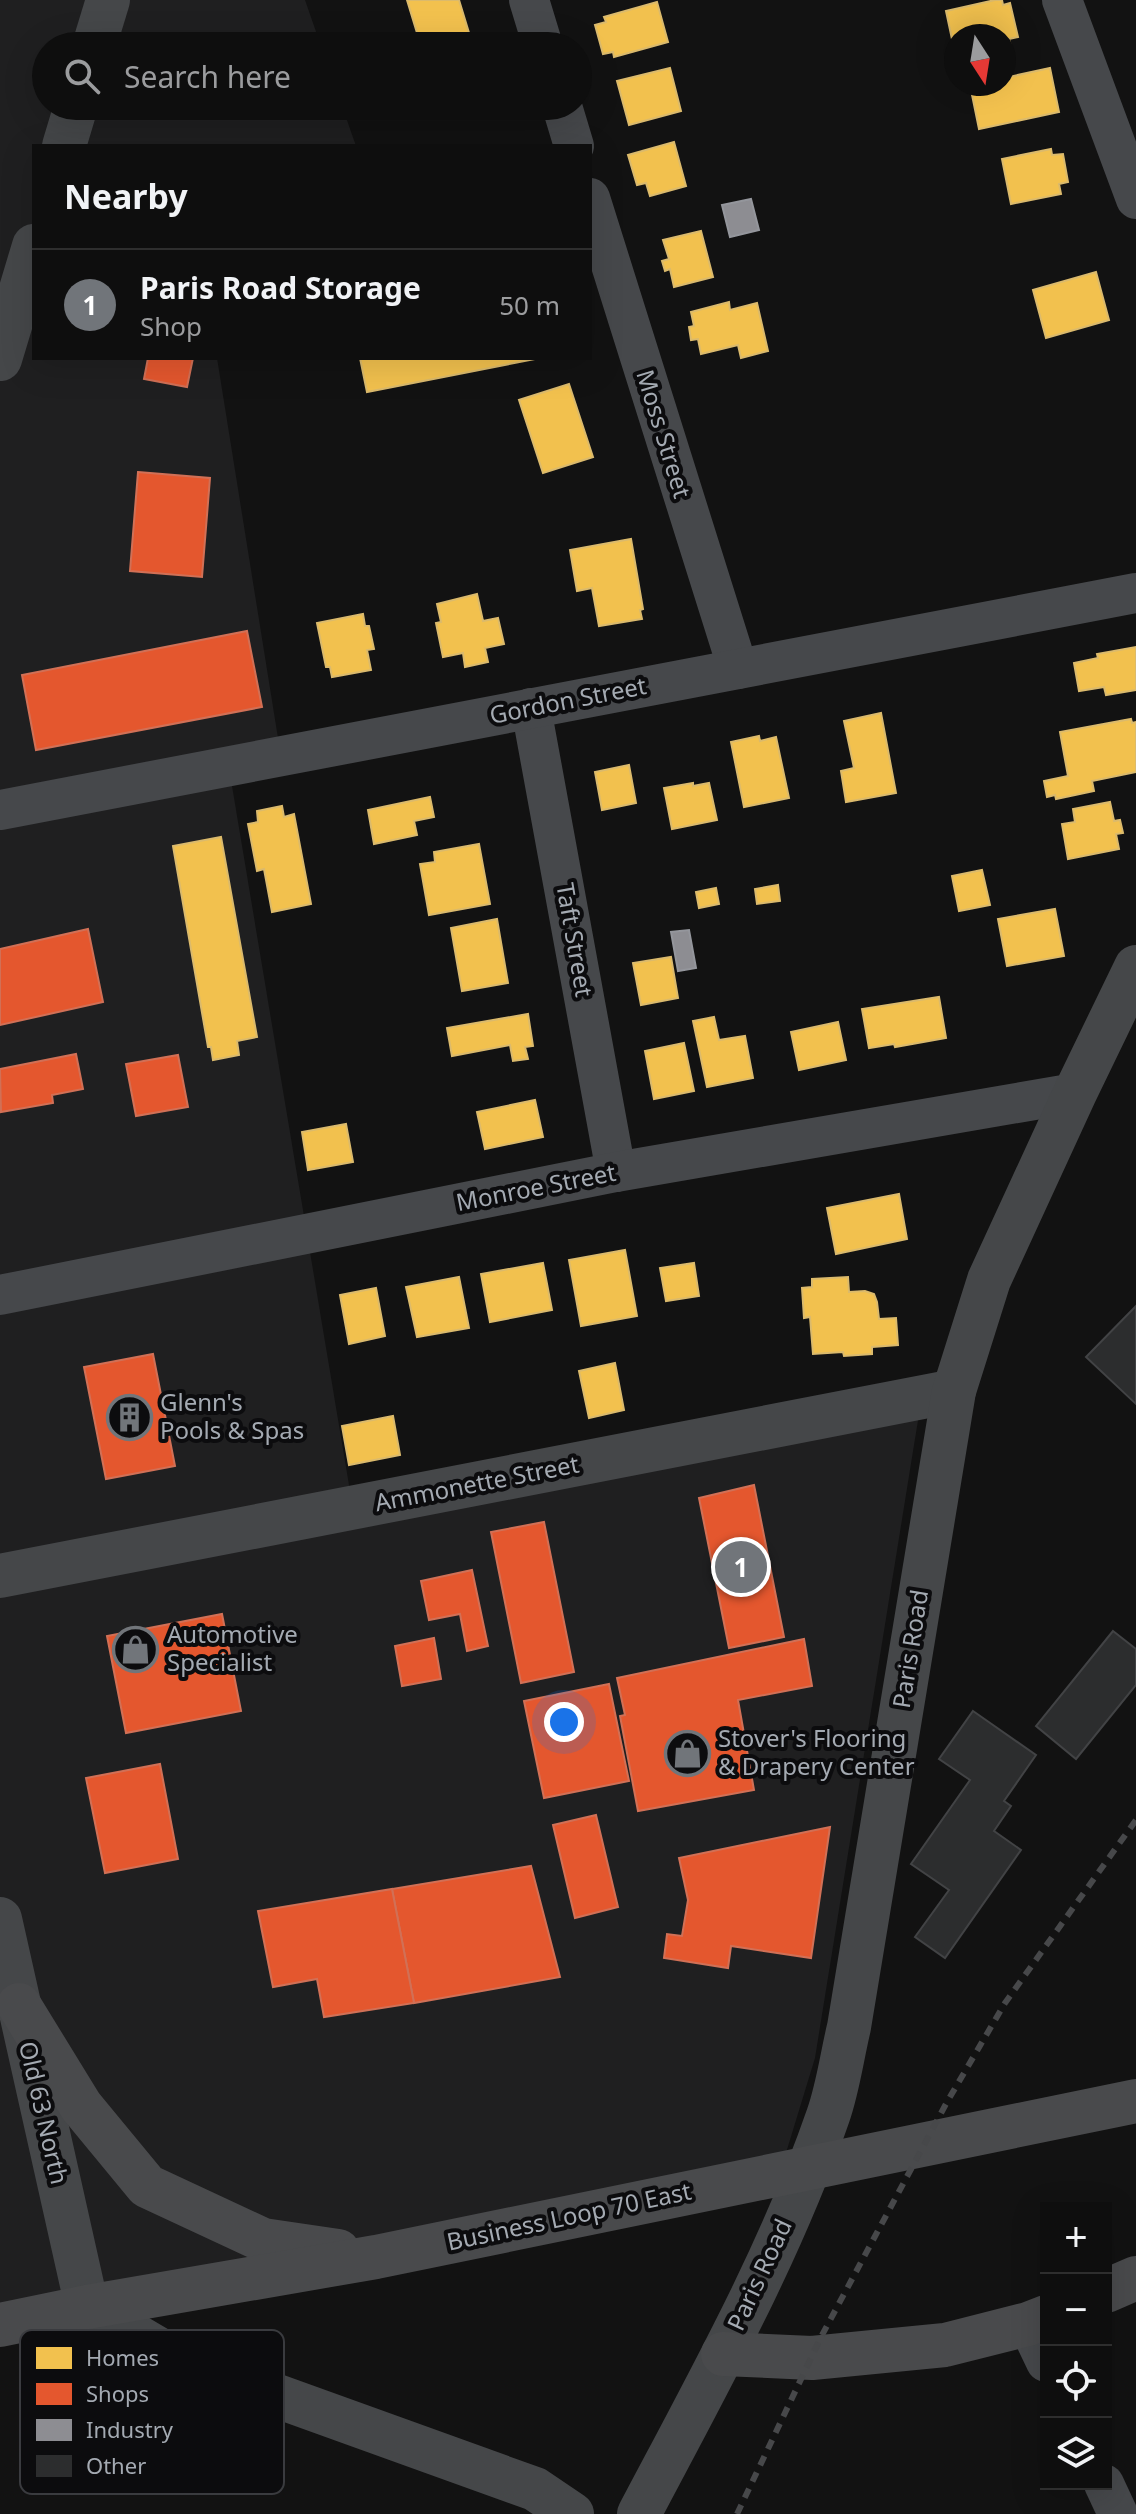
<!DOCTYPE html>
<meta charset="utf-8">
<style>
:root{--surface:#0e0e0e;--page:#1c1c1c;--text:#f1f3f6;--muted:#9b9c9e;--line:#2e2e2e;--accent:#71757a}
body{margin:0;font-family:"Noto Sans",sans-serif;background:var(--page);color:var(--text)}
.controls{position:absolute;right:24px;bottom:24px;display:grid;overflow:hidden;border-radius:0px;box-shadow:0 8px 32px #0002}
.controls button{width:72px;height:72px;display:grid;place-items:center;padding:0;border:0;border-bottom:2px solid var(--line);background:var(--surface);color:var(--text);font:40px sans-serif}
.compass{position:absolute;left:944px;top:24px;width:72px;height:72px;border-radius:50%;background:var(--surface);box-shadow:0 8px 32px #0002;rotate:168deg}
.you{position:absolute;left:564px;top:1722px;width:28px;height:28px;margin:-20px;border:6px solid #fff;border-radius:50%;background:#1a73e8;box-shadow:0 0 0 12px #1a73e833}
.badge{display:grid;place-items:center;width:52px;height:52px;border-radius:50%;background:var(--accent);color:#fff;font-size:26px;font-weight:700}
.pin{position:absolute;translate:-50% -50%;border:4px solid #fff;box-shadow:0 2px 8px #0006}
.list{margin:0;padding:0;list-style:none}
h2{display:flex;justify-content:space-between;align-items:center;height:104px;margin:0;padding:0 32px;font-size:34px}
h2 small{font-size:26px;font-weight:400;color:var(--muted)}
.list li{display:grid;grid-template-columns:52px 1fr auto;gap:24px;align-items:center;box-sizing:border-box;height:112px;padding:0 32px;border-top:2px solid var(--line)}
.list b{display:block;font-size:30px;white-space:nowrap}
.list p{margin:0;font-size:26px;white-space:nowrap;color:var(--muted)}
.list em{font-size:26px;font-style:normal;color:var(--muted)}
.icon{flex:none;width:44px;height:44px;fill:none;stroke:currentColor;stroke-width:2;stroke-linecap:round;stroke-linejoin:round}
.map{position:relative;flex:none;width:1136px;height:2514px;overflow:hidden}
.search{position:absolute;background:var(--surface);box-shadow:0 8px 32px #0002;left:32px;top:32px;width:560px;height:88px;display:flex;align-items:center;gap:20px;box-sizing:border-box;padding:0 28px;border-radius:44px;color:var(--muted);font-size:30px}
.panel{position:absolute;background:var(--surface);box-shadow:0 8px 32px #0002;left:32px;top:144px;width:560px;height:216px;border-radius:0px}
.map>svg:first-child{display:block}
.built{fill:#1f1f20}
.homes{fill:#f2c14e;stroke:#dbba6c;stroke-width:2}
.shops{fill:#e4572e;stroke:#d17056;stroke-width:2}
.industry{fill:#8d8d92;stroke:#94969c;stroke-width:2}
.building{fill:#2c2d2e;stroke:#424345;stroke-width:2}
.lines{fill:none;stroke-linecap:round;stroke-linejoin:round}
.street{stroke:#46484b;stroke-width:40}
.secondary{stroke:#454749;stroke-width:44}
.primary{stroke:#494a4c;stroke-width:44}
.rail{stroke:#47484a;stroke-width:6;stroke-dasharray:10 8;stroke-linecap:butt}
.labels{text-anchor:middle;stroke-width:8;stroke-linejoin:round;paint-order:stroke}
.street-label{font-size:24px;fill:#a4aab2;stroke:#0c0c0e}
.poi-label{font-size:24px;fill:#a4aab2;stroke:#0c0c0e;text-anchor:start}
.key{fill:#0c0c0e;stroke:#3a3b3f;stroke-width:2}
.key-label{font-size:22px;fill:#a4aab2}
</style>
<div class="map">
<svg width="1136" height="2514" viewBox="0 0 1136 2514">
<rect width="100%" height="100%" fill="#121212"/>
<path class="built" d="M 0,0 L 305,0 L 321,46 L 46,46 L 46,106 L 342,106 L 356,146 L 34,146 L 34,358 L 217,358 L 282,763 L 230,774 L 352,1503 L 925,1377 L 815,2058 L 782,2166 L 0,2321 Z"/>
<g class="homes">
<path d="M 407,0 L 459,0 L 470,36 L 434,46 L 421,46 Z"/>
<path d="M 995,0 L 1002,0 L 1003,5 L 1010,3 L 1018,37 L 1009,39 L 1011,46 L 1004,47 L 1004,36 L 956,36 L 956,58 L 946,11 Z"/>
<path d="M 657,2 L 668,42 L 614,57 L 613,52 L 603,54 L 595,25 L 606,22 L 604,17 Z"/>
<path d="M 670,68 L 681,111 L 629,125 L 617,81 Z"/>
<path d="M 1050,68 L 1059,112 L 979,129 L 970,85 L 1004,84 L 1004,78 Z"/>
<path d="M 674,142 L 686,186 L 650,196 L 646,183 L 637,185 L 628,155 Z"/>
<path d="M 1051,149 L 1052,155 L 1063,154 L 1068,182 L 1059,184 L 1061,194 L 1011,204 L 1002,159 Z"/>
<path d="M 701,231 L 713,277 L 674,287 L 670,269 L 665,271 L 662,261 L 669,259 L 663,240 Z"/>
<path d="M 1096,272 L 1109,320 L 1046,338 L 1033,290 Z"/>
<path d="M 729,302 L 730,310 L 757,303 L 768,351 L 741,358 L 738,345 L 701,354 L 698,339 L 691,340 L 689,327 L 694,326 L 691,312 Z"/>
<path d="M 360,358 L 540,358 L 367,392 Z"/>
<path d="M 569,384 L 593,457 L 543,473 L 519,400 Z"/>
<path d="M 631,539 L 643,609 L 640,610 L 642,619 L 599,626 L 592,588 L 577,591 L 570,550 Z"/>
<path d="M 477,594 L 483,621 L 498,618 L 504,644 L 485,648 L 488,662 L 465,667 L 463,653 L 443,657 L 436,623 L 441,622 L 437,604 Z"/>
<path d="M 363,614 L 365,626 L 369,626 L 374,649 L 367,650 L 371,670 L 332,677 L 330,667 L 326,667 L 317,623 Z"/>
<path d="M 1136,647 L 1136,690 L 1106,695 L 1104,687 L 1079,691 L 1074,663 L 1098,658 L 1097,654 Z"/>
<path d="M 881,713 L 896,793 L 846,802 L 841,771 L 854,768 L 844,721 Z"/>
<path d="M 1131,719 L 1132,723 L 1136,722 L 1136,772 L 1092,781 L 1094,791 L 1056,799 L 1055,795 L 1047,797 L 1044,781 L 1068,776 L 1060,732 Z"/>
<path d="M 759,736 L 760,741 L 776,737 L 789,798 L 744,807 L 731,742 Z"/>
<path d="M 629,765 L 636,803 L 602,810 L 595,772 Z"/>
<path d="M 693,783 L 693,786 L 709,783 L 717,820 L 672,829 L 664,788 Z"/>
<path d="M 430,797 L 434,817 L 414,821 L 417,835 L 374,844 L 368,810 Z"/>
<path d="M 1110,802 L 1114,821 L 1120,820 L 1123,833 L 1116,834 L 1119,849 L 1068,859 L 1062,824 L 1075,822 L 1073,809 Z"/>
<path d="M 282,806 L 284,817 L 294,814 L 311,904 L 272,912 L 264,869 L 257,871 L 248,824 L 258,822 L 257,811 Z"/>
<path d="M 221,837 L 257,1037 L 237,1041 L 239,1055 L 213,1060 L 211,1047 L 208,1047 L 173,846 Z"/>
<path d="M 479,844 L 490,904 L 429,915 L 420,864 L 435,862 L 434,852 Z"/>
<path d="M 982,870 L 990,905 L 959,911 L 952,876 Z"/>
<path d="M 778,885 L 780,901 L 757,904 L 755,889 Z"/>
<path d="M 716,888 L 719,904 L 699,908 L 696,892 Z"/>
<path d="M 1055,909 L 1064,956 L 1007,966 L 998,919 Z"/>
<path d="M 497,919 L 508,983 L 462,991 L 451,928 Z"/>
<path d="M 671,957 L 678,998 L 641,1005 L 633,963 Z"/>
<path d="M 939,997 L 946,1038 L 895,1047 L 894,1044 L 869,1048 L 862,1009 Z"/>
<path d="M 528,1014 L 533,1046 L 525,1047 L 528,1059 L 513,1061 L 510,1045 L 452,1056 L 447,1028 Z"/>
<path d="M 714,1017 L 719,1040 L 745,1036 L 753,1078 L 707,1087 L 693,1021 Z"/>
<path d="M 838,1022 L 846,1060 L 799,1070 L 791,1032 Z"/>
<path d="M 684,1043 L 694,1091 L 654,1099 L 645,1051 Z"/>
<path d="M 535,1100 L 543,1137 L 485,1149 L 477,1112 Z"/>
<path d="M 346,1124 L 353,1162 L 308,1170 L 302,1132 Z"/>
<path d="M 899,1194 L 907,1239 L 836,1254 L 827,1208 Z"/>
<path d="M 625,1250 L 637,1316 L 581,1326 L 569,1260 Z"/>
<path d="M 543,1263 L 552,1310 L 490,1322 L 481,1274 Z"/>
<path d="M 694,1263 L 699,1296 L 666,1301 L 660,1268 Z"/>
<path d="M 459,1277 L 469,1328 L 417,1337 L 406,1287 Z"/>
<path d="M 848,1277 L 849,1292 L 865,1291 L 874,1294 L 877,1302 L 879,1319 L 896,1318 L 898,1345 L 872,1347 L 872,1354 L 844,1356 L 843,1352 L 813,1354 L 810,1317 L 804,1318 L 802,1288 L 812,1287 L 812,1279 Z"/>
<path d="M 376,1288 L 385,1336 L 349,1344 L 340,1295 Z"/>
<path d="M 615,1363 L 624,1410 L 589,1418 L 579,1371 Z"/>
<path d="M 393,1416 L 400,1455 L 349,1465 L 342,1426 Z"/>
</g>
<g class="shops">
<path d="M 148,358 L 193,358 L 187,387 L 144,379 Z"/>
<path d="M 138,472 L 210,478 L 202,577 L 130,571 Z"/>
<path d="M 247,631 L 262,707 L 36,750 L 22,675 Z"/>
<path d="M 88,929 L 103,1002 L 0,1025 L 0,949 Z"/>
<path d="M 76,1054 L 83,1089 L 52,1095 L 53,1103 L 1,1112 L 0,1069 Z"/>
<path d="M 178,1055 L 188,1107 L 136,1116 L 126,1064 Z"/>
<path d="M 153,1354 L 175,1466 L 106,1479 L 84,1367 Z"/>
<path d="M 754,1485 L 784,1637 L 729,1648 L 699,1498 Z"/>
<path d="M 544,1522 L 574,1672 L 521,1683 L 491,1532 Z"/>
<path d="M 472,1570 L 488,1646 L 467,1651 L 460,1614 L 429,1620 L 421,1581 Z"/>
<path d="M 222,1614 L 241,1711 L 126,1733 L 107,1636 Z"/>
<path d="M 434,1638 L 441,1679 L 402,1686 L 395,1646 Z"/>
<path d="M 804,1639 L 812,1686 L 738,1700 L 754,1790 L 638,1811 L 620,1716 L 625,1715 L 617,1678 Z"/>
<path d="M 609,1684 L 629,1781 L 544,1798 L 524,1701 Z"/>
<path d="M 160,1764 L 178,1859 L 105,1873 L 86,1778 Z"/>
<path d="M 596,1815 L 618,1907 L 575,1918 L 553,1825 Z"/>
<path d="M 830,1827 L 811,1958 L 731,1946 L 728,1968 L 664,1958 L 667,1934 L 682,1936 L 688,1900 L 679,1858 Z"/>
<path d="M 531,1866 L 560,1977 L 414,2003 L 392,1889 Z"/>
<path d="M 392,1889 L 414,2003 L 324,2017 L 317,1979 L 273,1987 L 258,1911 Z"/>
</g>
<g class="industry">
<path d="M 751,199 L 759,230 L 730,237 L 722,205 Z"/>
<path d="M 689,930 L 696,968 L 678,971 L 671,932 Z"/>
</g>
<g class="building">
<path d="M 1136,1306 L 1136,1404 L 1086,1357 Z"/>
<path d="M 1113,1631 L 1136,1649 L 1136,1685 L 1076,1759 L 1036,1726 Z"/>
<path d="M 973,1711 L 1036,1755 L 1004,1801 L 1011,1806 L 994,1831 L 1021,1850 L 945,1958 L 915,1937 L 949,1890 L 911,1864 L 970,1780 L 939,1759 Z"/>
</g>
<g class="lines">
<g class="street">
<path d="M 529,0 L 543,46"/>
<path d="M 1062,0 L 1136,199"/>
<path d="M 562,106 L 574,146"/>
<path d="M 590,198 L 738,669"/>
<path d="M 531,708 L 616,1172"/>
<path d="M 0,810 L 1136,593"/>
<path d="M 0,1295 L 616,1172 L 1075,1093"/>
<path d="M 1028,2324 L 1046,2362"/>
<path d="M 1104,2484 L 1118,2514"/>
</g>
<g class="secondary">
<path d="M 94,46 L 108,0"/>
<path d="M 64,146 L 76,106"/>
<path d="M 0,359 L 34,246"/>
<path d="M 0,1576 L 954,1391"/>
<path d="M 0,1919 L 87,2307 L 177,2360 L 535,2489 L 572,2514"/>
<path d="M 639,2514 C 707,2385 780,2255 828,2116 C 838,2088 842,2056 849,2027 L 954,1391 L 989,1280 L 1075,1093 L 1136,967"/>
</g>
<g class="primary">
<path d="M 19,2005 L 81,2106 L 147,2186 L 263,2240 L 338,2251"/>
<path d="M 1106,2291 L 1136,2278"/>
<path d="M 0,2325 L 87,2307 L 376,2257 L 1136,2101"/>
<path d="M 723,2354 L 812,2358 L 945,2345 L 1028,2324 L 1046,2317"/>
</g>
<path class="rail" d="M 737,2514 L 821,2337 L 947,2102 L 1005,2003 L 1136,1820"/>
</g>
<defs>
<symbol id="building-ring" viewBox="-11 -11 22 22"><circle r="9.5" fill="#0c0c0e" stroke="#71757a" stroke-width="1.5"/><path d="M-4-6H4V6H1V3H-1V6H-4ZM-2.5-4.3h1.7v1.8h-1.7ZM.8-4.3h1.7v1.8H.8ZM-2.5-1h1.7V.8h-1.7ZM.8-1h1.7V.8H.8Z" fill="#71757a"/></symbol>
<symbol id="shop-ring" viewBox="-11 -11 22 22"><circle r="9.5" fill="#0c0c0e" stroke="#71757a" stroke-width="1.5"/><path d="M-5-2.5h2.3a2.7 3.5 0 0 1 5.4 0H5L5.5 6h-11ZM-1.5-2.5h3a1.5 2.3 0 0 0-3 0Z" fill="#71757a"/></symbol>
</defs>
<g fill-rule="evenodd">
<use href="#building-ring" x="104" y="1392" width="51" height="51"/>
<use href="#shop-ring" x="110" y="1624" width="51" height="51"/>
<use href="#shop-ring" x="662" y="1728" width="51" height="51"/>
</g>
<g class="labels">
<g class="street-label">
<text transform="translate(663 434) rotate(73)" y="8">Moss Street</text>
<text transform="translate(568 701) rotate(-11)" y="8">Gordon Street</text>
<text transform="translate(574 940) rotate(80)" y="8">Taft Street</text>
<text transform="translate(536 1188) rotate(-11)" y="8">Monroe Street</text>
<text transform="translate(477 1484) rotate(-11)" y="8">Ammonette Street</text>
<text transform="translate(911 1649) rotate(-81)" y="8">Paris Road</text>
<text transform="translate(43 2113) rotate(77)" y="8">Old 63 North</text>
<text transform="translate(569 2217) rotate(-12)" y="8">Business Loop 70 East</text>
<text transform="translate(760 2275) rotate(-65)" y="8">Paris Road</text>
</g>
<g class="poi-label">
<text x="160" y="1411">Glenn's<tspan x="160" dy="28">Pools &amp; Spas</tspan></text>
<text x="167" y="1643">Automotive<tspan x="167" dy="28">Specialist</tspan></text>
<text x="718" y="1747">Stover's Flooring<tspan x="718" dy="28">&amp; Drapery Center</tspan></text>
</g>
</g>
<rect x="20" y="2330" width="264" height="164" rx="12" class="key"/>
<rect x="36" y="2347" width="36" height="22" fill="#f2c14e"/>
<rect x="36" y="2383" width="36" height="22" fill="#e4572e"/>
<rect x="36" y="2419" width="36" height="22" fill="#8d8d92"/>
<rect x="36" y="2455" width="36" height="22" fill="#2c2d2e"/>
<g class="key-label">
<text x="86" y="2366">Homes</text>
<text x="86" y="2402">Shops</text>
<text x="86" y="2438">Industry</text>
<text x="86" y="2474">Other</text>
</g>
</svg>
<div class="controls">
<button>+</button>
<button>−</button>
<button><svg class="icon" aria-label="locate" viewBox="0 0 24 24"><circle cx="12" cy="12" r="6"/><path d="M12 2v4M12 18v4M2 12h4M18 12h4"/></svg></button>
<button><svg class="icon" aria-label="layers" viewBox="0 0 24 24"><path d="M12 4l9 5-9 5-9-5zM3 14l9 5 9-5"/></svg></button>
</div>
<svg class="compass" viewBox="-18 -18 36 36"><path d="M0-13l5 13h-10z" fill="#e53935"/><path d="M0 13l5-13h-10z" fill="#9b9c9e"/></svg>
<div class="you"></div>
<div class="pin badge" style="left:741px;top:1567px">1</div>
<div class="search"><svg class="icon" aria-label="search" viewBox="0 0 24 24"><circle cx="10" cy="10" r="6"/><path d="M15 15l6 6"/></svg>Search here</div>
<section class="panel">
<h2>Nearby<small></small></h2>
<ul class="list">
<li><span class="badge">1</span><div><b>Paris Road Storage</b><p>Shop</p></div><em>50 m</em></li>
</ul>
</section>
</div>
